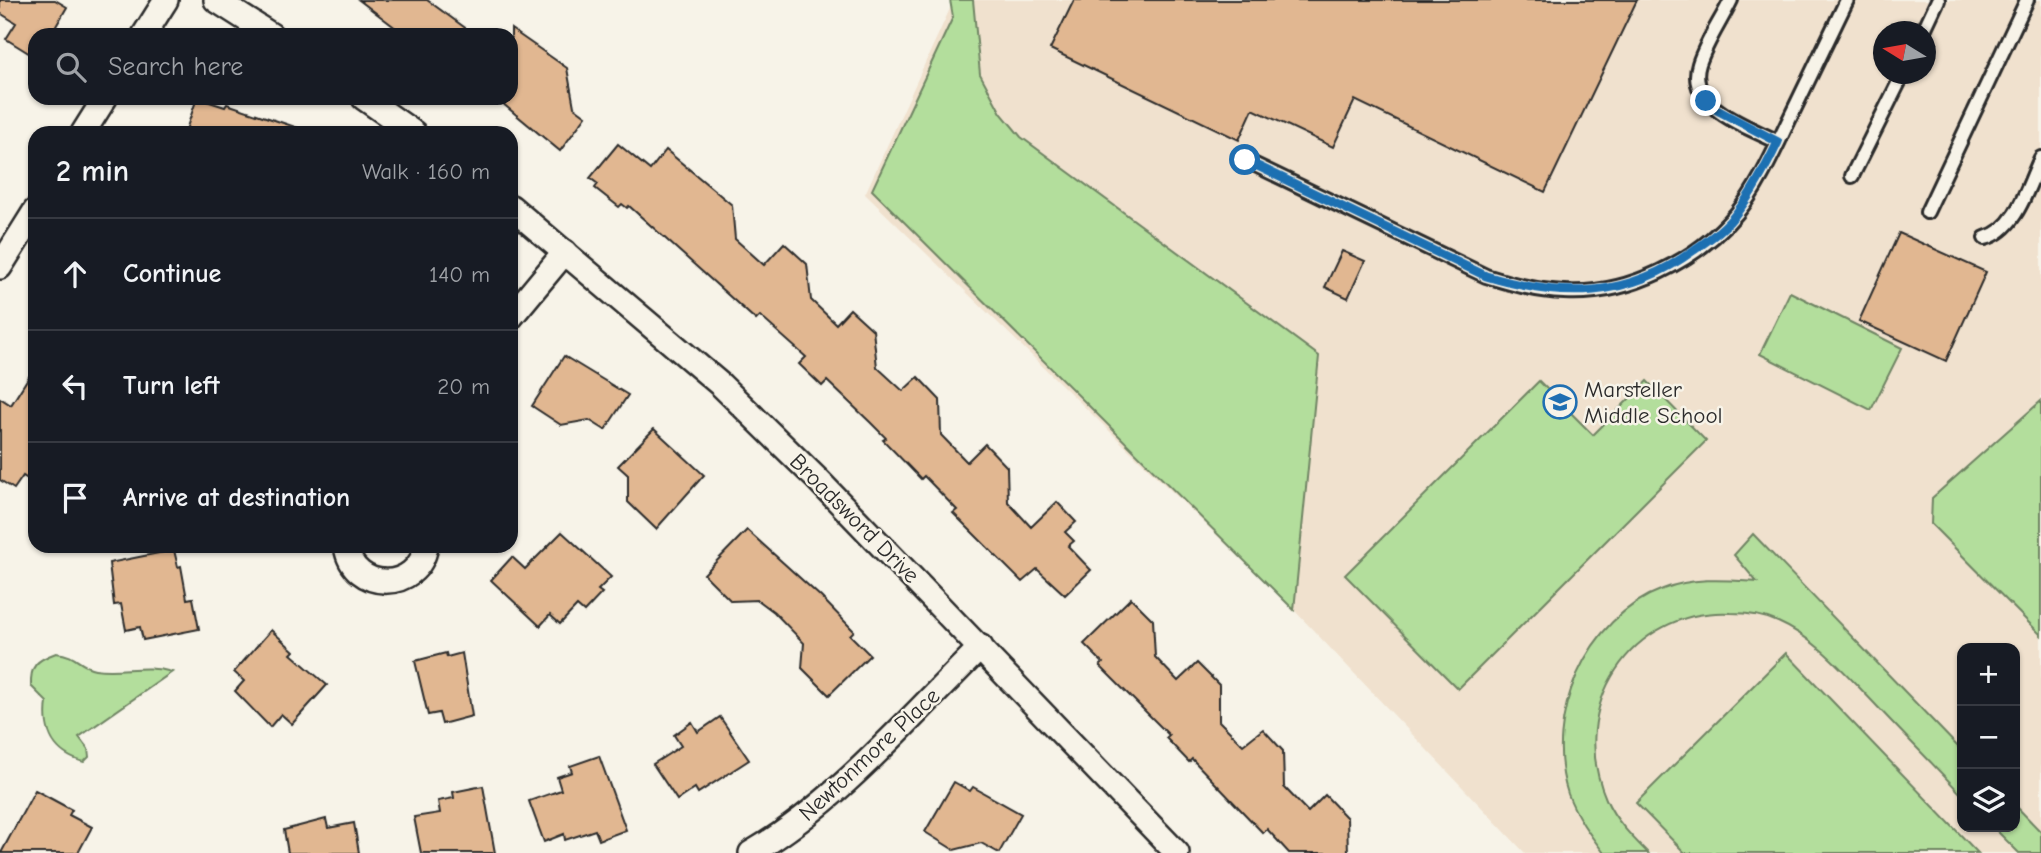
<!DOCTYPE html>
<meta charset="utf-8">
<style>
:root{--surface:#171b24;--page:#242831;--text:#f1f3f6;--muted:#9ea1a6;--line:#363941}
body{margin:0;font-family:"Comic Neue",sans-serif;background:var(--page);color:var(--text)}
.controls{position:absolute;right:21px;bottom:21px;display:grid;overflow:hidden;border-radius:14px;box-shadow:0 2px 5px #0004}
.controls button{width:63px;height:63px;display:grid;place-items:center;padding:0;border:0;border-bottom:2px solid var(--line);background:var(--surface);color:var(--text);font:35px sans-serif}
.compass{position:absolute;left:1873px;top:21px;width:63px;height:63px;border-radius:50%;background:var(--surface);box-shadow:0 2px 5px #0004;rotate:281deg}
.stop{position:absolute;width:21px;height:21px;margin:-16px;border:5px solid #1f6fb2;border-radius:50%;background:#fff}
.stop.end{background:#1f6fb2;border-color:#fff;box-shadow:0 2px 7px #0008}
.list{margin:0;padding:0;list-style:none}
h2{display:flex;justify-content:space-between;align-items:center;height:91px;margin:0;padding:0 28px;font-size:30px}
h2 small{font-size:23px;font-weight:400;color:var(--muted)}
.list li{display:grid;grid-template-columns:46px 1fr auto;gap:21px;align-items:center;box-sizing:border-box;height:112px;padding:0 28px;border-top:2px solid var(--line)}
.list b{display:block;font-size:26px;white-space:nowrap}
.list em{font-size:23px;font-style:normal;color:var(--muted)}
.icon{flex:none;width:38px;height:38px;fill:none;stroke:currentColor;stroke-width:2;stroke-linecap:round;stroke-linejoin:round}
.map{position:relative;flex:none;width:2041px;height:853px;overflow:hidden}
.search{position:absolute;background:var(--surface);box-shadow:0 2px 5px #0004;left:28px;top:28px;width:490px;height:77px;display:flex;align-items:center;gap:18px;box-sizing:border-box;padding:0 24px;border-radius:21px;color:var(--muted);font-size:26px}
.panel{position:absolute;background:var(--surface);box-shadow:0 2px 5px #0004;left:28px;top:126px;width:490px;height:427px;border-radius:21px}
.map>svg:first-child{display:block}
.built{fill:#f0e1ce;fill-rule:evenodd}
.green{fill:#b3de9c;stroke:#6f8464;stroke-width:2}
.building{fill:#e1b791;stroke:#2b2b2b;stroke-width:2}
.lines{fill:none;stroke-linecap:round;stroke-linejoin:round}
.lane-casing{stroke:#2b2b2b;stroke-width:18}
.street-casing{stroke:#2b2b2b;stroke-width:28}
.lane{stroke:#f7f3e8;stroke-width:12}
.street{stroke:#f7f3e8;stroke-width:23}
.route{stroke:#1f6fb2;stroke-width:9}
.labels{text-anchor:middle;stroke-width:5;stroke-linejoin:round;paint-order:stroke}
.poi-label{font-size:23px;fill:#2b2b2b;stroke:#f7f3e8;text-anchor:start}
.street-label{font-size:23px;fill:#2b2b2b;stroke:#f7f3e8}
</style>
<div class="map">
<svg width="2041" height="853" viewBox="0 0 2041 853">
<rect width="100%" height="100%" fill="#f7f3e8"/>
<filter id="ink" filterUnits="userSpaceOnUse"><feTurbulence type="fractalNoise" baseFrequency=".0143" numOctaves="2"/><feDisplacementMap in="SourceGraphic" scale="14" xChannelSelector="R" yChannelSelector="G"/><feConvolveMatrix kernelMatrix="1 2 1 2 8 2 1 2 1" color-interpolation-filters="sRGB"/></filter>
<g filter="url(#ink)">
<path class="built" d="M 954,0 L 2041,0 L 2041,853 L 1525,853 L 1294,610 L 865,194 ZM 1884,32 L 1926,32 L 1926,74 L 1884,74 ZM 1962,648 L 2015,648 L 2015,827 L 1962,827 Z"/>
<g class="green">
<path d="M 950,0 L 973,0 L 980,74 L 1001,113 L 1021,137 L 1319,356 L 1294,610 L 872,190 L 953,17 Z"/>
<path d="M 1790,292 L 1902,348 L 1871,410 L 1760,354 Z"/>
<path d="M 1539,381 L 1593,435 L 1647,381 L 1706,441 L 1458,689 L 1345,575 Z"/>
<path d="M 2041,401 L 2041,635 L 1931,524 L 1932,498 Z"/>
<path d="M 1753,534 L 1962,751 L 1962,795 C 1933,764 1903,734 1874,703 C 1845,673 1817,639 1778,622 C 1763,615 1746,613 1731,613 C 1630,608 1567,708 1606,799 C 1615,820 1632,837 1648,853 L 1604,853 C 1590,835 1576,816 1568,794 C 1543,719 1586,617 1663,589 C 1694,577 1725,580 1757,582 L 1734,555 Z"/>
<path d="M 56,653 C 78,655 78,666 95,669 C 121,673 145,664 172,672 L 79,737 L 88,749 L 89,757 L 84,762 C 54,754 43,732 47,702 L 31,686 C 30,665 37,660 56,653 Z"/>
<path d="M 1786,653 L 1978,853 L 1685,853 L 1636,803 Z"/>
<path d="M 2015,805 L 2041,832 L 2041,853 L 2019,853 L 1993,827 L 2015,827 Z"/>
</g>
<g class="building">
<path d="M 0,0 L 55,0 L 67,7 L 51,35 L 35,35 L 35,57 L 6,39 L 16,23 L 0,13 Z"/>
<path d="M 359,0 L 427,0 L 475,35 L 405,35 Z"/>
<path d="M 1074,0 L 1637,0 L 1545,192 L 1355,100 L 1333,147 L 1253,109 L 1239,140 L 1050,49 Z"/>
<path d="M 511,29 L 567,68 L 574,107 L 586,116 L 560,151 L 502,103 L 505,98 L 511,98 Z"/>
<path d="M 197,98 L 225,107 L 227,104 L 301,129 L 301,133 L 185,133 Z"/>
<path d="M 618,144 L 650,170 L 666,150 L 732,205 L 735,239 L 764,265 L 784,243 L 807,264 L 811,300 L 836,324 L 850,309 L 873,330 L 877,367 L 903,391 L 918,377 L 940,400 L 941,435 L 967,462 L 985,444 L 1007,467 L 1008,502 L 1031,527 L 1057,502 L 1076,522 L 1065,532 L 1074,541 L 1068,546 L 1091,570 L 1065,595 L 1037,569 L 1022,582 L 953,513 L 957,510 L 924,476 L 921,479 L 883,440 L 886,438 L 870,422 L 827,381 L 822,386 L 799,364 L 806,357 L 760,316 L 756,320 L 629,206 L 627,208 L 622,204 L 619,207 L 595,188 L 598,184 L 590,178 Z"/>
<path d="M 1899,233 L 1986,272 L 1946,361 L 1859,321 Z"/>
<path d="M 1342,251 L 1365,261 L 1348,298 L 1325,287 Z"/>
<path d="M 564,356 L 628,395 L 605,430 L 589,420 L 561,425 L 532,406 Z"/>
<path d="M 35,367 L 35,484 L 23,476 L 14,489 L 0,480 L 0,398 L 11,405 Z"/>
<path d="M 654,429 L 704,475 L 656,529 L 628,502 L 628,475 L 618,466 Z"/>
<path d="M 747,530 L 821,597 L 854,631 L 850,635 L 870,655 L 829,695 L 802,668 L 804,643 L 774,612 L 758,600 L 731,601 L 704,574 Z"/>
<path d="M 562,532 L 611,577 L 598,590 L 602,593 L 584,612 L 577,606 L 560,624 L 550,615 L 540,626 L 491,580 L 512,557 L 525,569 Z"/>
<path d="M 174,550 L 178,567 L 181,566 L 187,599 L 193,598 L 199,629 L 143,640 L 140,627 L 126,630 L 121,604 L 114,605 L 109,563 Z"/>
<path d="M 1131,598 L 1153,620 L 1155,657 L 1178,681 L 1197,663 L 1219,685 L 1219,721 L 1243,745 L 1263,729 L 1283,751 L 1284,787 L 1308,812 L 1325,795 L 1347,818 L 1348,853 L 1289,853 L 1267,829 L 1263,833 L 1192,759 L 1189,762 L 1166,738 L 1169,735 L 1100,666 L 1103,663 L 1084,644 Z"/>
<path d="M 271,630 L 294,651 L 291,654 L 327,685 L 292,724 L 281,714 L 270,727 L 235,691 L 244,681 L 234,672 Z"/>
<path d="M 446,653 L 447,657 L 462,653 L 472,716 L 442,724 L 439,713 L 428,715 L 415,661 Z"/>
<path d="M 720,717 L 749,760 L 698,793 L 695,788 L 677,800 L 653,764 L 681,746 L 674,735 L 692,722 L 698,732 Z"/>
<path d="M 599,756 L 626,830 L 599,840 L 595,830 L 565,840 L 564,834 L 544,842 L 529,801 L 561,790 L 557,777 L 572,772 L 570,766 Z"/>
<path d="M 954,782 L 970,791 L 973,787 L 1021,814 L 999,853 L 981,843 L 954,850 L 925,832 Z"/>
<path d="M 483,786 L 495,853 L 421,853 L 414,817 L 440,813 L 438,801 L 454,798 L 453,792 Z"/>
<path d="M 35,790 L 72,810 L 69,815 L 92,827 L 78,853 L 1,853 Z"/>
<path d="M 326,819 L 328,828 L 354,823 L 359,853 L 288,853 L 284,830 Z"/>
</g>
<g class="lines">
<defs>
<g id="lane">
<path d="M 1731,0 C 1721,21 1706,42 1699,64 C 1685,108 1750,127 1778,142"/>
<path d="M 1923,32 L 1938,0"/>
<path d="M 1245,160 L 1486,276 C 1512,284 1537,291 1564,292 C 1627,296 1697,261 1737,213 C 1759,186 1774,151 1789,120 C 1808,80 1828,40 1847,0"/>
<path d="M 1852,176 L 1903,74"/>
<path d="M 1927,212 L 2027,0"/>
<path d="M 1985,238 C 2017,230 2028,185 2041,158"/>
</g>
<g id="street">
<path d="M 216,0 L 271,35"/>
<path d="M 144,35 L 166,0"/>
<path d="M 364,98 L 414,133"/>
<path d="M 83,133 L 105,98"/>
<path d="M 511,207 L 721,385 L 817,479 L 1177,853"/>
<path d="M 0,267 L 35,211"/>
<path d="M 511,317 L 565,252"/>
<path d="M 346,546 C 353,593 418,593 426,546"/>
<path d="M 751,853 C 837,803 910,717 981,647"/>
</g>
</defs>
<use href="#lane" class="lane-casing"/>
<use href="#street" class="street-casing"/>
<use href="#lane" class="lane"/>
<use href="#street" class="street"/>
</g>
</g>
<g class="lines" filter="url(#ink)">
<path class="route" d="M 1245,160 L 1486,276 C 1562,299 1628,299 1694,250 C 1710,239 1727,227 1738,211 C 1754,190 1767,165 1778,142 L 1715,109 L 1706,101"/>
</g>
<defs>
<symbol id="school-ring" viewBox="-11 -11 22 22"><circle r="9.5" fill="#f7f3e8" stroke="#1f6fb2" stroke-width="1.5"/><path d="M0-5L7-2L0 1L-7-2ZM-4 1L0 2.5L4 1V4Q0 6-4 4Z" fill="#1f6fb2"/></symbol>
</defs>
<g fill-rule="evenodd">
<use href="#school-ring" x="1541" y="383" width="38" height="38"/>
</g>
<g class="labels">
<g class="poi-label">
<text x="1584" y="397">Marsteller<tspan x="1584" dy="26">Middle School</tspan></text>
</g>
<g class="street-label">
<text transform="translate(855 518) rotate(45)" y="8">Broadsword Drive</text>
<text transform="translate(869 754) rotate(-43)" y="8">Newtonmore Place</text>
</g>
</g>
</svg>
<div class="controls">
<button>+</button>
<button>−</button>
<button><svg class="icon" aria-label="layers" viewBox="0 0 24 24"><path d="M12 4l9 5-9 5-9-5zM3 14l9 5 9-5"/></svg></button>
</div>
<svg class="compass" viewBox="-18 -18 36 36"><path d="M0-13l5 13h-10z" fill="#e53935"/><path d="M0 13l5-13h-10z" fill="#9ea1a6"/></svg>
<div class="stop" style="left:1245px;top:160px"></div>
<div class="stop end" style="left:1706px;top:101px"></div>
<div class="search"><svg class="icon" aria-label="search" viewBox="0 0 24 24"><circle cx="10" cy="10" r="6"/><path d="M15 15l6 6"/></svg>Search here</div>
<section class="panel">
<h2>2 min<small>Walk · 160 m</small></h2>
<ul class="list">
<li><svg class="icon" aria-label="ahead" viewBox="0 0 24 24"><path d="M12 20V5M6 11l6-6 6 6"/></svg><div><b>Continue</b></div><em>140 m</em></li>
<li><svg class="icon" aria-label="left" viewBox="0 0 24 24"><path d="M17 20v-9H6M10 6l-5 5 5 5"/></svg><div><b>Turn left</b></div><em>20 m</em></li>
<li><svg class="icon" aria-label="arrive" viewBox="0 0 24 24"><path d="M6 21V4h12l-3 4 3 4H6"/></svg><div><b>Arrive at destination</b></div></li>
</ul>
</section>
</div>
